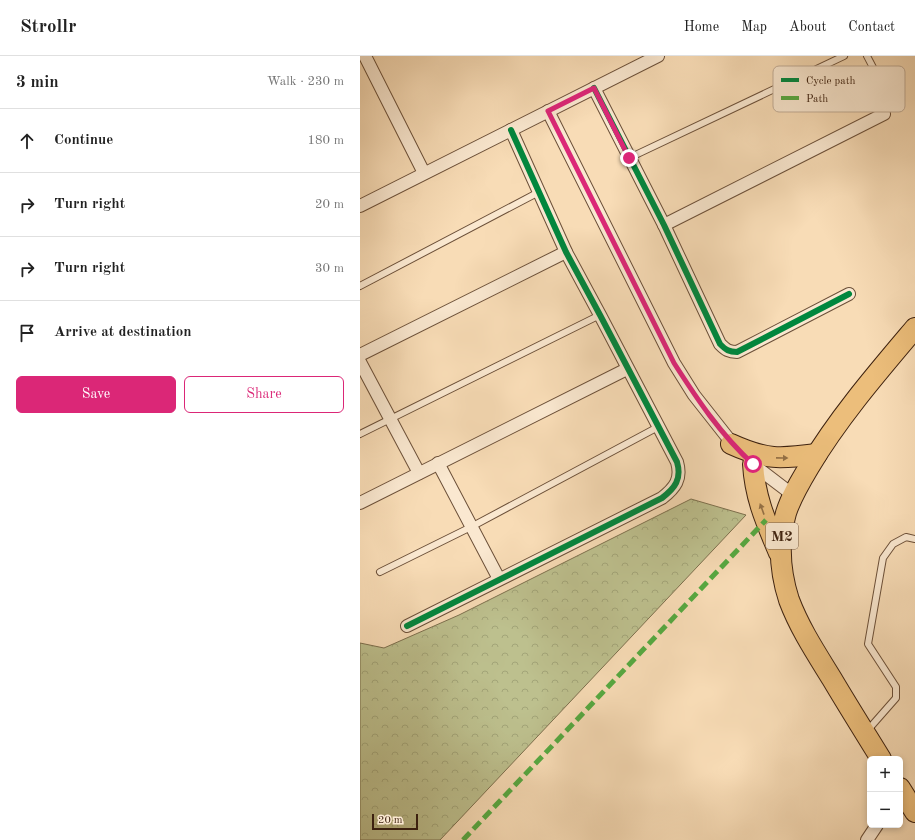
<!DOCTYPE html>
<meta charset="utf-8">
<style>
:root{--surface:#fff;--page:#f2f2f2;--text:#222;--muted:#767676;--line:#e0e0e0;--accent:#db2777}
body{margin:0;font-family:"Old Standard TT",serif;background:var(--page);color:var(--text)}
.controls{position:absolute;right:12px;bottom:12px;display:grid;overflow:hidden;border-radius:6px;box-shadow:0 2px 6px #0003}
.controls button{width:36px;height:36px;display:grid;place-items:center;padding:0;border:0;border-bottom:1px solid var(--line);background:var(--surface);color:var(--text);font:20px sans-serif}
.scale{position:absolute;left:12px;bottom:10px;width:46px;box-sizing:border-box;padding-left:4px;border:2px solid #3d210f;border-top:0;font-size:11px;line-height:14px;white-space:nowrap;color:#3d210f;-webkit-text-stroke:3px #fae8d0;paint-order:stroke}
.stop{position:absolute;width:12px;height:12px;margin:-9px;border:3px solid #db2777;border-radius:50%;background:#fff}
.stop.end{background:#db2777;border-color:#fff;box-shadow:0 1px 4px #0008}
.list{margin:0;padding:0;list-style:none}
h2{display:flex;justify-content:space-between;align-items:center;height:52px;margin:0;padding:0 16px;font-size:17px}
h2 small{font-size:13px;font-weight:400;color:var(--muted)}
.list li{display:grid;grid-template-columns:26px 1fr auto;gap:12px;align-items:center;box-sizing:border-box;height:64px;padding:0 16px;border-top:1px solid var(--line)}
.list b{display:block;font-size:15px;white-space:nowrap}
.list em{font-size:13px;font-style:normal;color:var(--muted)}
.actions{display:flex;gap:8px;padding:12px 16px}
.actions a{flex:1;padding:9px 0;border:1px solid var(--accent);border-radius:6px;text-align:center;font-size:14px;color:var(--accent)}
.actions .main{background:var(--accent);color:#fff}
.icon{flex:none;width:22px;height:22px;fill:none;stroke:currentColor;stroke-width:2;stroke-linecap:round;stroke-linejoin:round}
.map{position:relative;flex:none;width:555px;height:784px;overflow:hidden}
header{display:flex;align-items:center;gap:24px;box-sizing:border-box;height:56px;padding:0 20px;background:var(--surface);border-bottom:1px solid var(--line)}
header strong{font-size:19px}
nav{display:flex;gap:22px;margin-inline-start:auto;font-size:14px}
main{display:flex}
aside{flex:1;background:var(--surface)}
.map>svg:first-child{display:block}
.forest{fill:url(#forest-crowns);stroke:#7d704e}
.lines{fill:none;stroke-linecap:round;stroke-linejoin:round}
.lane-casing{stroke:#6c5039;stroke-width:8}
.street-casing{stroke:#6c5039;stroke-width:14}
.primary-casing{stroke:#3d210f;stroke-width:22}
.lane{stroke:#fae8d0;stroke-width:6}
.street{stroke:#fae8d0;stroke-width:12}
.primary{stroke:#ecbe7b;stroke-width:20}
.quiet{stroke:#55aa41;stroke-width:5;stroke-dasharray:10 5;stroke-linecap:butt}
.cycleway-casing{stroke:#fae8d0;stroke-width:8}
.cycleway{stroke:#00873e;stroke-width:6}
.oneway{fill:#947045}
.route{stroke:#db2777;stroke-width:5}
.labels{text-anchor:middle;stroke-width:3.5;stroke-linejoin:round;paint-order:stroke}
.shield{fill:#fae8d0;stroke:#765d49;stroke-width:1}
.shield-label{font-size:15px;font-weight:bold;fill:#3d210f}
.key{fill:#fae8d0;stroke:#c1ac96;stroke-width:1}
.key-label{font-size:11px;fill:#3d210f}
</style>
<header>
<strong>Strollr</strong>
<nav><a>Home</a><a>Map</a><a>About</a><a>Contact</a></nav>
</header>
<main>
<aside>
<h2>3 min<small>Walk · 230 m</small></h2>
<ul class="list">
<li><svg class="icon" aria-label="ahead" viewBox="0 0 24 24"><path d="M12 20V5M6 11l6-6 6 6"/></svg><div><b>Continue</b></div><em>180 m</em></li>
<li><svg class="icon" aria-label="right" viewBox="0 0 24 24"><path d="M7 20v-9h11M14 6l5 5-5 5"/></svg><div><b>Turn right</b></div><em>20 m</em></li>
<li><svg class="icon" aria-label="right" viewBox="0 0 24 24"><path d="M7 20v-9h11M14 6l5 5-5 5"/></svg><div><b>Turn right</b></div><em>30 m</em></li>
<li><svg class="icon" aria-label="arrive" viewBox="0 0 24 24"><path d="M6 21V4h12l-3 4 3 4H6"/></svg><div><b>Arrive at destination</b></div></li>
</ul>
<div class="actions"><a class="main">Save</a><a>Share</a></div>
</aside>
<div class="map">
<svg width="555" height="784" viewBox="0 0 555 784">
<defs>
<pattern id="forest-crowns" width="20" height="18" patternUnits="userSpaceOnUse"><rect width="20" height="18" fill="#bdc08e"/><path d="M2 6a3 3 0 1 1 6 0M12 15a3 3 0 1 1 6 0" fill="none" stroke="#a3a579"/></pattern>
</defs>
<rect width="100%" height="100%" fill="#f8dcb6"/>
<filter id="stains"><feTurbulence type="fractalNoise" baseFrequency=".005" numOctaves="4"/><feColorMatrix values="0 0 0 0 .2 0 0 0 0 .09 0 0 0 0 .02 0 0 0 .5 -.17"/></filter>
<radialGradient id="worn" r=".72"><stop offset=".6" stop-color="#630" stop-opacity="0"/><stop offset="1" stop-color="#630" stop-opacity=".3"/></radialGradient>
<path class="forest" d="M 331,443 L 386,459 L 80,784 L 0,784 L 0,587 L 24,592 L 99,559 Z"/>
<g class="lines">
<defs>
<g id="lane">
<path d="M 507,0 L 529,42 L 530,48 L 524,58"/>
<path d="M 269,102 L 484,0"/>
<path d="M 0,230 L 179,136"/>
<path d="M 0,378 L 240,259"/>
<path d="M 20,516 L 111,471 L 298,371"/>
<path d="M 507,675 L 536,642 L 536,631 L 508,588 L 523,502 L 533,488 L 546,481 L 555,483"/>
</g>
<g id="street">
<path d="M 5,0 L 64,117"/>
<path d="M 234,32 L 304,169 L 360,288 C 366,294 369,296 377,296 L 489,238"/>
<path d="M 188,55 L 314,307 L 334,339 L 375,391"/>
<path d="M 0,150 L 298,0"/>
<path d="M 304,169 L 524,58"/>
<path d="M 0,299 L 206,196"/>
<path d="M 0,306 L 59,417"/>
<path d="M 78,407 L 139,523"/>
<path d="M 391,407 L 433,439"/>
<path d="M 0,447 L 267,313"/>
<path d="M 47,570 L 302,442 C 315,432 322,423 317,406 L 240,259 L 206,196 L 151,74"/>
<path d="M 507,784 L 517,769"/>
</g>
<g id="primary">
<path d="M 371,388 C 406,404 420,403 457,398"/>
<path d="M 393,408 C 395,442 406,466 419,497"/>
<path d="M 521,703 C 505,677 488,650 472,623 C 456,597 440,573 429,544 C 420,516 418,485 426,457 C 431,441 440,426 449,411 C 479,361 517,317 555,272"/>
<path d="M 540,732 L 555,756"/>
</g>
</defs>
<use href="#lane" class="lane-casing"/>
<use href="#street" class="street-casing"/>
<use href="#primary" class="primary-casing"/>
<use href="#lane" class="lane"/>
<use href="#street" class="street"/>
<use href="#primary" class="primary"/>
<path class="quiet" d="M 103,784 L 406,464"/>
<defs>
<g id="cycleway">
<path d="M 234,32 L 304,169 L 360,288 C 366,294 369,296 377,296 L 489,238"/>
<path d="M 47,570 L 302,442 C 315,432 322,423 317,406 L 240,259 L 206,196 L 151,74"/>
</g>
</defs>
<use href="#cycleway" class="cycleway-casing"/>
<use href="#cycleway" class="cycleway"/>
</g>
<defs><path id="oneway-solid" d="M-6-.8H1V-3.2L6.5 0L1 3.2V.8H-6Z"/></defs>
<g class="oneway">
<use href="#oneway-solid" transform="translate(422 402) rotate(1)"/>
<use href="#oneway-solid" transform="translate(402 453) rotate(-110)"/>
</g>
<g class="lines">
<path class="route" d="M 269,102 L 234,32 L 188,55 L 314,307 C 337,343 361,379 393,408"/>
</g>
<g class="labels">
<rect class="shield" x="406" y="467" width="32" height="26" rx="3"/>
<g class="shield-label">
<text x="422" y="485">M2</text>
</g>
</g>
<rect x="413" y="10" width="132" height="46" rx="6" class="key"/>
<rect x="421" y="22" width="18" height="4" fill="#00873e"/>
<rect x="421" y="40" width="18" height="4" fill="#55aa41"/>
<g class="key-label">
<text x="446" y="28">Cycle path</text>
<text x="446" y="46">Path</text>
</g>
<rect width="100%" height="100%" filter="url(#stains)"/>
<rect width="100%" height="100%" fill="url(#worn)"/>
</svg>
<div class="controls">
<button>+</button>
<button>−</button>
</div>
<div class="scale">20 m</div>
<div class="stop" style="left:393px;top:408px"></div>
<div class="stop end" style="left:269px;top:102px"></div>
</div>
</main>
